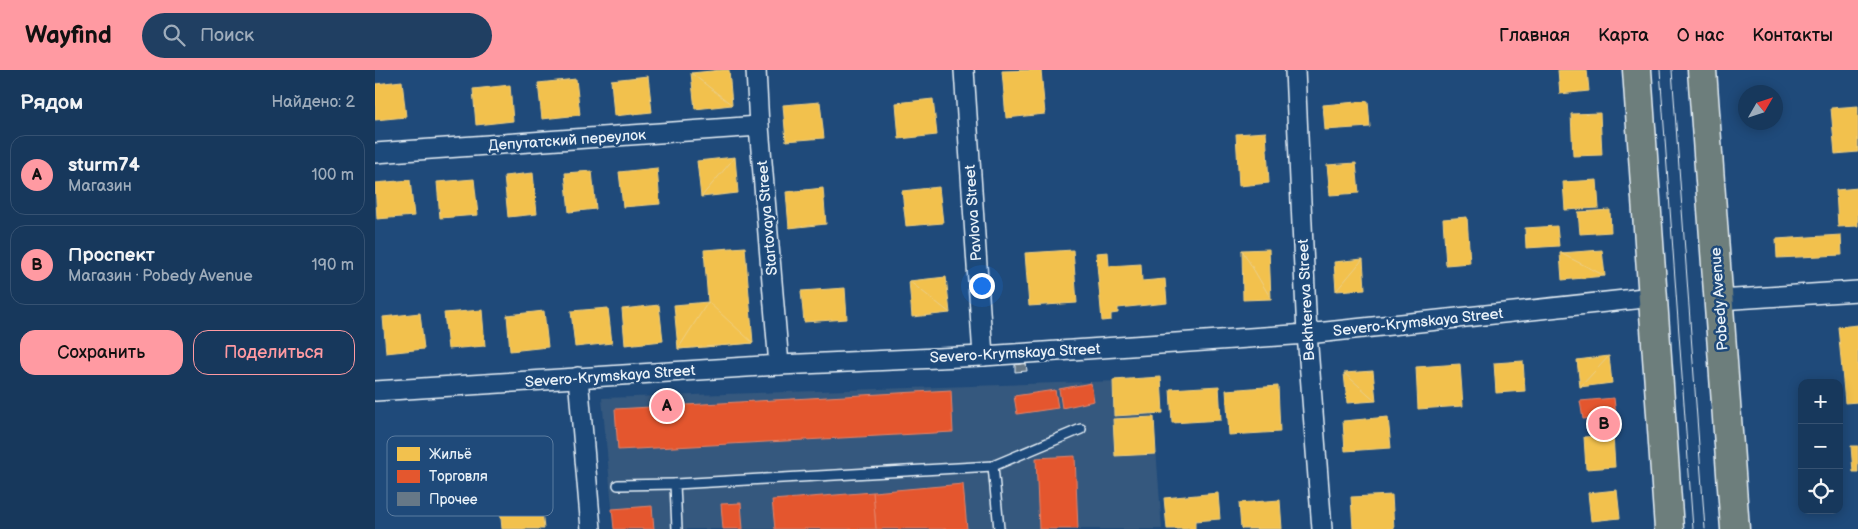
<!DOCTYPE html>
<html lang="ru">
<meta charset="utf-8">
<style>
:root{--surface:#17385c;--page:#203f62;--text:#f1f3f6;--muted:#9eacbb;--line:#365272;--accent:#ff9aa2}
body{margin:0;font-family:"Balsamiq Sans",sans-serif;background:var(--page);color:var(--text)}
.controls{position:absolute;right:15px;bottom:15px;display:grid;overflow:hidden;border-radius:10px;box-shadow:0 2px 12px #0003}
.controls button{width:45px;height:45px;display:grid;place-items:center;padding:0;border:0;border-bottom:1px solid var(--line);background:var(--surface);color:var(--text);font:25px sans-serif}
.compass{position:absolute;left:1363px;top:15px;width:45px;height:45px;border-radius:50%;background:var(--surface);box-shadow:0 2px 12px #0003;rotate:51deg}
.you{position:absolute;left:606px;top:215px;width:18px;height:18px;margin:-12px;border:4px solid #fff;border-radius:50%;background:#1a73e8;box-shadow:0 0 0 8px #1a73e833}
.badge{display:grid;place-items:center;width:32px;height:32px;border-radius:50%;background:var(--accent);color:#111;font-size:16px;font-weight:700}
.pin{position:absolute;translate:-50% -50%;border:2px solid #fff;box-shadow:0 1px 5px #0006}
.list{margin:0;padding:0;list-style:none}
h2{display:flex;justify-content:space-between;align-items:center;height:65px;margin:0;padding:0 20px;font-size:21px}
h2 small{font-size:16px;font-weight:400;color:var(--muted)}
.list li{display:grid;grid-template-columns:32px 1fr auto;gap:15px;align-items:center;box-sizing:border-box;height:80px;margin:0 10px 10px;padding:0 10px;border:1px solid var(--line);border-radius:15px}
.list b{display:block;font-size:19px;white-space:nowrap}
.list p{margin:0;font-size:16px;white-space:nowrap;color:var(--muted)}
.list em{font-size:16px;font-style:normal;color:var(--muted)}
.actions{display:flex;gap:10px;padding:15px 20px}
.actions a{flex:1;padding:11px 0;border:1px solid var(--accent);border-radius:15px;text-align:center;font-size:18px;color:var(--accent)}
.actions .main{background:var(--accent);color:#111}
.icon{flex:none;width:28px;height:28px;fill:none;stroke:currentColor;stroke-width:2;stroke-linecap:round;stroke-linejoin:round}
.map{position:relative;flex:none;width:1483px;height:459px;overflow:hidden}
header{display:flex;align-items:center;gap:30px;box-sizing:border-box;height:70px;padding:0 25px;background:var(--accent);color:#111}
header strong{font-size:24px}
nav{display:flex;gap:28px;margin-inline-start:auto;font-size:18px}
.search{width:350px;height:45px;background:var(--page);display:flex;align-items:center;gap:12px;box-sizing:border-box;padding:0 18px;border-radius:28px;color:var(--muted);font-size:19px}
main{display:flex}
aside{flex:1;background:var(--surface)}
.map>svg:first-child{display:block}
.built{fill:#34587e}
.homes{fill:#f2c14e;stroke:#efcf81}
.shops{fill:#e4572e;stroke:#e5856b}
.building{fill:#667887;stroke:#e8f1f8}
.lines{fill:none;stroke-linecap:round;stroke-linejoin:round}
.lane-casing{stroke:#e8f1f8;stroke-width:12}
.street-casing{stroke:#e8f1f8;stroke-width:22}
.primary-casing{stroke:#e8f1f8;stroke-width:31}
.lane{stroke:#1f4a7a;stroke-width:9}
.street{stroke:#1f4a7a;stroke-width:19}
.primary{stroke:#6d7e7c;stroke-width:28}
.tram{stroke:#e8f1f8;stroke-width:1}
.labels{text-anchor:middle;stroke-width:5;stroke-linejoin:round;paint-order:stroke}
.street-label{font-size:15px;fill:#e8f1f8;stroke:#1f4a7a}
.key{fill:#1f4a7a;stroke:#5b7ca0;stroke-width:1}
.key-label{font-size:14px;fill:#e8f1f8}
</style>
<header>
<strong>Wayfind</strong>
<div class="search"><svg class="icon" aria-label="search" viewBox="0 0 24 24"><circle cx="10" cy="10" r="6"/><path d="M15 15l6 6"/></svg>Поиск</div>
<nav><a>Главная</a><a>Карта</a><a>О нас</a><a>Контакты</a></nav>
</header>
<main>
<aside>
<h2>Рядом<small>Найдено: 2</small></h2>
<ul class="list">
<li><span class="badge">A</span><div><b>sturm74</b><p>Магазин</p></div><em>100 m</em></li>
<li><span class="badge">B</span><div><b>Проспект</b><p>Магазин · Pobedy Avenue</p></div><em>190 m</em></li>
</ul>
<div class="actions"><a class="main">Сохранить</a><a>Поделиться</a></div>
</aside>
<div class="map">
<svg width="1483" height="459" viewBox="0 0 1483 459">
<rect width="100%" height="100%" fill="#1f4a7a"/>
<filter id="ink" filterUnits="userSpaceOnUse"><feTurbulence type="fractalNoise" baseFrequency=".02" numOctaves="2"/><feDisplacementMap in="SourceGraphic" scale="10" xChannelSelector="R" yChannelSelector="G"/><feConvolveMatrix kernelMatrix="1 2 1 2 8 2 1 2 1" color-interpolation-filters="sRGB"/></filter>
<g filter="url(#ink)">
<path class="built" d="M 776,310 L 787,459 L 239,459 L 227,328 Z"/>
<g class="homes">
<path d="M 354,0 L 357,35 L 316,3 L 347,0 Z"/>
<path d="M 666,0 L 670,44 L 631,48 L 627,1 Z"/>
<path d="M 1183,0 L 1212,0 L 1214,21 L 1185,24 Z"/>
<path d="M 316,3 L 357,35 L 320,39 Z"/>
<path d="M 273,6 L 277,42 L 239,46 L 236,10 Z"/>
<path d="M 201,9 L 205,45 L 167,49 L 163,13 Z"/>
<path d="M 27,11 L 31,47 L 0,50 L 0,14 Z"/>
<path d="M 135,15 L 138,51 L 101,55 L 98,19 Z"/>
<path d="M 558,29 L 562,65 L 524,69 L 521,33 Z"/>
<path d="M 993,31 L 995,57 L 950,60 L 948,35 Z"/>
<path d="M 445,32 L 449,68 L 411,71 L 408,35 Z"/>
<path d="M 1483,36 L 1483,82 L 1460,84 L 1456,38 Z"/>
<path d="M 1225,43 L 1227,85 L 1198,86 L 1196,44 Z"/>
<path d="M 891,62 L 894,113 L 864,116 L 861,64 Z"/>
<path d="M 360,87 L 363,123 L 326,127 Z"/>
<path d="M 360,87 L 326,127 L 322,91 Z"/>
<path d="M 981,93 L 984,123 L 955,125 L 952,95 Z"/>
<path d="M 282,98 L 285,134 L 248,137 L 244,102 Z"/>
<path d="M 217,101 L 221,139 L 194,142 L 190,103 Z"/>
<path d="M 158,103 L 162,144 L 133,147 L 129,106 Z"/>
<path d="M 99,109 L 103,145 L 65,148 L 62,112 Z"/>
<path d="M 35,110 L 39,146 L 2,149 L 0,113 Z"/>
<path d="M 1222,110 L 1224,138 L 1190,140 L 1188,112 Z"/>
<path d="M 564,117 L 568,153 L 531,156 L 527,121 Z"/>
<path d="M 448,118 L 451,154 L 414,158 L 411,122 Z"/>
<path d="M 1483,118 L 1483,156 L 1463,157 L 1461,120 Z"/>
<path d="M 1235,140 L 1236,162 L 1205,164 L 1203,142 Z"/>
<path d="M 1092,147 L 1095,193 L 1071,195 L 1068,149 Z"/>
<path d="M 1182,156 L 1184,176 L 1151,178 L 1150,158 Z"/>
<path d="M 1466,165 L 1467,185 L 1402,188 L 1401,169 Z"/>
<path d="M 370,177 L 378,273 L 303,279 L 299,235 L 333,232 L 329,180 Z"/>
<path d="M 894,179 L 896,229 L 867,180 Z"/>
<path d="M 698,180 L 702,233 L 654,236 L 650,183 Z"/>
<path d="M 867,180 L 896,229 L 868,230 Z"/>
<path d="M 1227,180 L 1230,206 L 1185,183 Z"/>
<path d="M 733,182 L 734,196 L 766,194 L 767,211 L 790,209 L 792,233 L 743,238 L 743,243 L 736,244 L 736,250 L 727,251 L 721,183 Z"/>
<path d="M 1185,183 L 1230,206 L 1187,210 Z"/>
<path d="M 988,189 L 990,219 L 961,221 Z"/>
<path d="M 988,189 L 961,221 L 959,192 Z"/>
<path d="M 571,207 L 575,243 L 534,211 Z"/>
<path d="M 534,211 L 575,243 L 537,247 Z"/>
<path d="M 470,218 L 472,249 L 429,252 L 426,221 Z"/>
<path d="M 333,232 L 378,273 L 303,279 Z"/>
<path d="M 284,235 L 288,271 L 250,275 L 247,239 Z"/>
<path d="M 233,238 L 237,273 L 200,277 L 196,241 Z"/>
<path d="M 107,240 L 110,276 L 73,279 L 69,243 Z"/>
<path d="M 169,241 L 173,277 L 135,281 L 132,245 Z"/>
<path d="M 45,243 L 49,279 L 11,283 L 8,247 Z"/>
<path d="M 1483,255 L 1483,332 L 1470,333 L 1463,257 Z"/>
<path d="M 1234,286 L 1237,313 L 1205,317 Z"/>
<path d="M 1234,286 L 1205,317 L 1202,290 Z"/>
<path d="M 1148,291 L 1150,321 L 1121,323 L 1119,293 Z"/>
<path d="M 1085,294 L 1088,336 L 1043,339 L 1041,297 Z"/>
<path d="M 998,301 L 1001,331 L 969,303 Z"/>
<path d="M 969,303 L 1001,331 L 972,333 Z"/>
<path d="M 786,307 L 788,343 L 739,346 L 738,310 Z"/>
<path d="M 844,316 L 846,350 L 797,353 L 795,319 Z"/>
<path d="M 903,316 L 905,362 L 854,365 L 851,320 Z"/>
<path d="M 779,347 L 781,384 L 740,386 L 738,349 Z"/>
<path d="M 1013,347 L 1016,378 L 970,381 L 968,351 Z"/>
<path d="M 1238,365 L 1240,397 L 1211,399 L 1209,367 Z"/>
<path d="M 1476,376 L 1483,376 L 1483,402 L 1478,402 Z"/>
<path d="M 163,401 L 169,459 L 127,459 L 122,405 Z"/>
<path d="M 1242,420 L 1245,448 L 1216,451 L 1213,423 Z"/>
<path d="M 843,423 L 845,449 L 820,451 L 820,459 L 792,459 L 789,428 Z"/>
<path d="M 1017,425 L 1019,459 L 978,459 L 976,427 Z"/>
<path d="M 905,430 L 907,459 L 866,459 L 864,433 Z"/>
</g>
<g class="shops">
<path d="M 716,313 L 719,331 L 687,338 L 684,319 Z"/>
<path d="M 576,320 L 578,362 L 243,380 L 240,339 Z"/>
<path d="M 680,320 L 683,338 L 642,344 L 639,326 Z"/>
<path d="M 1239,328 L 1241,346 L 1208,349 L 1205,331 Z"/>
<path d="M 700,386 L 703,459 L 664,459 L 661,388 Z"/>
<path d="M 588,414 L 592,459 L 501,459 L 498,422 Z"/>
<path d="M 498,422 L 501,459 L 400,459 L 397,430 Z"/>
<path d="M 366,433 L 368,459 L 348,459 L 346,434 Z"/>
<path d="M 277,436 L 279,459 L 239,459 L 237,439 Z"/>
</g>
<path class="building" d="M 651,293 L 652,301 L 640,302 L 640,295 Z"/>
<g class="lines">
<defs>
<g id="lane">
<path d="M 618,396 L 624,459"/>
<path d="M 243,415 L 300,414"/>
<path d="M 302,459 L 300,414 L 618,396 L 706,359"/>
</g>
<g id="street">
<path d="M 381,0 L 384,56 L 404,295"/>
<path d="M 589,0 L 608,286"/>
<path d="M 920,0 L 932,264 L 947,459"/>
<path d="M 0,83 L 384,56"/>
<path d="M 1344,230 L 1483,221"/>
<path d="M 203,307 L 216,459"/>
<path d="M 0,321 L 404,295 L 608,286 L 932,264 L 1278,227"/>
</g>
<g id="primary">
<path d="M 1262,0 L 1294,459"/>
<path d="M 1327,0 L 1360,459"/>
</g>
</defs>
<use href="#lane" class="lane-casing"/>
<use href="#street" class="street-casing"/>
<use href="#primary" class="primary-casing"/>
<use href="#lane" class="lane"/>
<use href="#street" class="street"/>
<use href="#primary" class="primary"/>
<g class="tram">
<path d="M 1285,0 L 1318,459"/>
<path d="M 1297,0 L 1330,459"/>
</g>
</g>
</g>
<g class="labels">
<g class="street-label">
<text transform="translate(192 70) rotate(-4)" y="5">Депутатский переулок</text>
<text transform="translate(598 143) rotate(-94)" y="5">Pavlova Street</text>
<text transform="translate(392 148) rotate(-95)" y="5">Startovaya Street</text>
<text transform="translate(1344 229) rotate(-94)" y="5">Pobedy Avenue</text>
<text transform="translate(931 230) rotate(-93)" y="5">Bekhtereva Street</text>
<text transform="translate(1043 252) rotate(-6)" y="5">Severo-Krymskaya Street</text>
<text transform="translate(640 283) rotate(-3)" y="5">Severo-Krymskaya Street</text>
<text transform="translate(235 306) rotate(-4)" y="5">Severo-Krymskaya Street</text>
</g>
</g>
<rect x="12" y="366" width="166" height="80" rx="8" class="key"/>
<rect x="22" y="377" width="23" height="14" fill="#f2c14e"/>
<rect x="22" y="400" width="23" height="13" fill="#e4572e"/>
<rect x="22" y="422" width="23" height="14" fill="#667887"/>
<g class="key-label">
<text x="54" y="389">Жильё</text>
<text x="54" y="411">Торговля</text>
<text x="54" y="434">Прочее</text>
</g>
</svg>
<div class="controls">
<button>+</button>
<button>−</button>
<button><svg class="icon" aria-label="locate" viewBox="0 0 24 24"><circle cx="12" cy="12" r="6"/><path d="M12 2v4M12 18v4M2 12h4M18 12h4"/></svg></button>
</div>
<svg class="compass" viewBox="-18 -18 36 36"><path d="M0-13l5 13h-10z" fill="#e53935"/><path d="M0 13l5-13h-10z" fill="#9eacbb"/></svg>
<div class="you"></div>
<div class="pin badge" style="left:292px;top:336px">A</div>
<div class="pin badge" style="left:1229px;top:354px">B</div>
</div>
</main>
